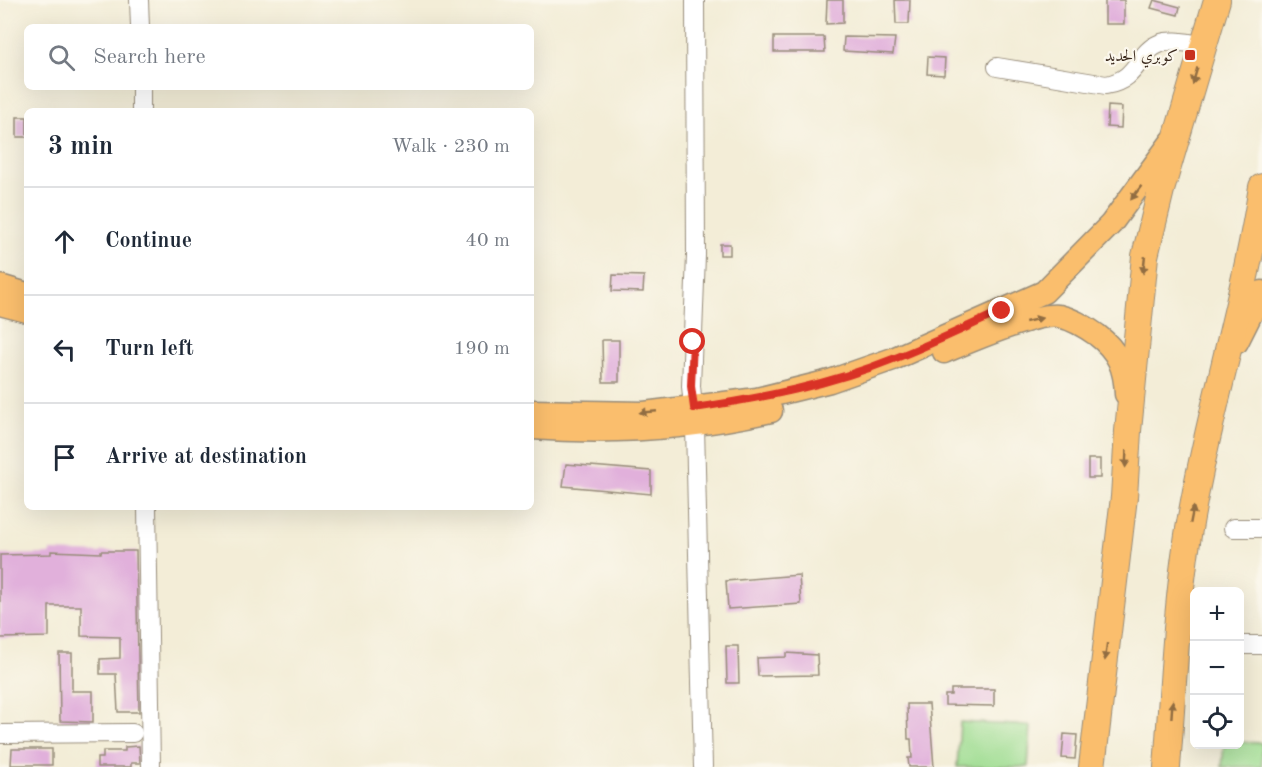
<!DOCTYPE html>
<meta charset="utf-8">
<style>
:root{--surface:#fff;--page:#f2f2f3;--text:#1f2937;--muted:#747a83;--line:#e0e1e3}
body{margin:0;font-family:"Old Standard TT",Amiri,serif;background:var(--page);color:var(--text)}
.controls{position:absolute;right:18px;bottom:18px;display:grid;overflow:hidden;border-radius:9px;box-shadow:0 6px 24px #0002}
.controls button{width:54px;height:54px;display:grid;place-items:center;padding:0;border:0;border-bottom:2px solid var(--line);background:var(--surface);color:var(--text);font:30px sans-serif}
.stop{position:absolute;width:18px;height:18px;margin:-14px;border:4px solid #d93025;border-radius:50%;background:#fff}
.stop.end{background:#d93025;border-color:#fff;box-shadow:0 2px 6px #0008}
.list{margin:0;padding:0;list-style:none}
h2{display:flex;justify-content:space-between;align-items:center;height:78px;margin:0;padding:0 24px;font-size:26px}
h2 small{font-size:20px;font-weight:400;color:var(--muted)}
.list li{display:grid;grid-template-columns:39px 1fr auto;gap:18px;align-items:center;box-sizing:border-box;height:108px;padding:0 24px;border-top:2px solid var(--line)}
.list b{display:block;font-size:22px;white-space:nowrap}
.list em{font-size:20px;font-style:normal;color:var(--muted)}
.icon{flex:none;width:33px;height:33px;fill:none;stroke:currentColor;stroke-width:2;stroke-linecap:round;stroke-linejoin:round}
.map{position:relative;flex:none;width:1262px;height:767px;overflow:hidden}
.search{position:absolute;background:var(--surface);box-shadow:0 6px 24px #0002;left:24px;top:24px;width:510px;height:66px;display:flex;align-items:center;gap:15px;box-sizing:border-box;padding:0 21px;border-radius:9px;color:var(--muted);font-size:22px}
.panel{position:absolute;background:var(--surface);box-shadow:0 6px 24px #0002;left:24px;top:108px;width:510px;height:402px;border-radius:9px}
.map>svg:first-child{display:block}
.green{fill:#9fdd92;stroke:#6d8458;stroke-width:1.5}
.building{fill:#e1b0db}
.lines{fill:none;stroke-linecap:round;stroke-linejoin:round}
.minor-casing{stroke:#978c7a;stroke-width:20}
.major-casing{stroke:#978c7a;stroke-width:25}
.highway-casing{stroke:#978c7a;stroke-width:28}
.minor{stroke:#fff;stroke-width:18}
.major{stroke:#fabe6d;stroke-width:22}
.highway{stroke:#fabe6d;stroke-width:26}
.oneway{fill:#916d42}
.route{stroke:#d93025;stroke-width:8}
.poi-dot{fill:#c8321e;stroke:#fbf7ec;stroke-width:2}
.labels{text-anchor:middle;stroke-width:4.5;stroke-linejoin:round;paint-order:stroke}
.poi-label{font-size:16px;fill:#3b2a1e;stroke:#fbf7ec;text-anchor:end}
</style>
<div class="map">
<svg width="1262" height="767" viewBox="0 0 1262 767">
<rect width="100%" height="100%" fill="#fbf7ec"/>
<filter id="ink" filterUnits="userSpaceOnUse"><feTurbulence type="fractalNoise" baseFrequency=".0167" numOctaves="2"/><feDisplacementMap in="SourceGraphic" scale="12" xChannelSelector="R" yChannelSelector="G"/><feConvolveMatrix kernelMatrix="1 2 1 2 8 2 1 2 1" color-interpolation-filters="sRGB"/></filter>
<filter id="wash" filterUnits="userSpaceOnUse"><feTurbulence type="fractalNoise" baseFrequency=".008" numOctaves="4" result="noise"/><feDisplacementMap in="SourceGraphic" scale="24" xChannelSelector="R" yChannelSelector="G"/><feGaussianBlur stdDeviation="1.35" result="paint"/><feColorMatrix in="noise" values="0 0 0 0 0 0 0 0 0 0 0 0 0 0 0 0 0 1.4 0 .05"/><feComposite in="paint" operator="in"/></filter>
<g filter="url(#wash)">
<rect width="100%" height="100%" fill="#f3edd7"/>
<g class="green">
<path d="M 960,722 L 1031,726 L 1028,767 L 957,767 Z"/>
<path d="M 1240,742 L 1262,743 L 1262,767 L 1222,767 L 1224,745 L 1240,744 Z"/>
</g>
<g id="blocks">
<g class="building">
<path d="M 827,0 L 843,0 L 843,23 L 826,24 Z"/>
<path d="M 895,0 L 910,0 L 909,24 L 896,24 Z"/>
<rect x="1105" y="0" width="19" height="24"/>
<path d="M 1154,0 L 1180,7 L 1178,15 L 1151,8 Z"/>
<path d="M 774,37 L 824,37 L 825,52 L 774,52 Z"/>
<path d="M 844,37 L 895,38 L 893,54 L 843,51 Z"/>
<path d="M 928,57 L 945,58 L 944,75 L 927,74 Z"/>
<path d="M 1108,106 L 1122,107 L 1121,128 L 1107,127 Z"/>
<rect x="17" y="117" width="10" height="20"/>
<rect x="720" y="244" width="10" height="11"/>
<path d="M 613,275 L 644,276 L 643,292 L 612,291 Z"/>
<path d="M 602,340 L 619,340 L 619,382 L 603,382 Z"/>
<rect x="1088" y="459" width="12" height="19"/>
<path d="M 566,464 L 651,471 L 651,494 L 563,486 Z"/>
<path d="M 51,551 L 101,553 L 101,551 L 136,551 L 139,712 L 118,712 L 116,674 L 100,674 L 100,659 L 120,658 L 120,637 L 81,636 L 81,606 L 49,606 L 49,637 L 0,638 L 0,555 L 51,554 Z"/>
<path d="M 799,575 L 801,604 L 728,609 L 726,581 Z"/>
<path d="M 726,646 L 738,646 L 739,683 L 727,683 Z"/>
<path d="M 59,653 L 72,653 L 72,691 L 93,691 L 93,722 L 60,721 Z"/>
<path d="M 786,653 L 817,655 L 818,675 L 758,676 L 757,658 L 786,657 Z"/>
<path d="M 951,689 L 994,689 L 994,706 L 945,705 L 945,695 L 951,695 Z"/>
<path d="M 907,704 L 929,704 L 934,767 L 909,767 L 908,758 L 912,758 L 911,739 L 908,739 Z"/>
<path d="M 1064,734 L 1077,735 L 1075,759 L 1062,758 Z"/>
<path d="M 139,746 L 140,763 L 131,763 L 131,767 L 97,767 L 97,758 L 103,758 L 103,751 L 125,751 L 125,747 Z"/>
<path d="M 12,749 L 52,749 L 52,765 L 11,765 Z"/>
</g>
</g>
</g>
<g filter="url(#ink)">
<use href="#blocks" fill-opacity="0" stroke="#978c7a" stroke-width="1.5"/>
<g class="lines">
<defs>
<g id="minor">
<path d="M 139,0 L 140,27"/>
<path d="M 695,0 L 696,255 L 691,386 L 695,426 L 703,767"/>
<path d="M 997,67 L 1106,85 C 1140,79 1136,52 1161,43 C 1172,39 1192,44 1204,45"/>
<path d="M 141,87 L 141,111"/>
<path d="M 147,507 L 151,767"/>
<path d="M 1233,528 L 1262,528"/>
<path d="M 1240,645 L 1262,645"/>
<path d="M 0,734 L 133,733"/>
</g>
<g id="major">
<path d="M 0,286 L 27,294"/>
<path d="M 0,304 L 27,311"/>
<path d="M 1237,342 L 1262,292"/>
<path d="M 944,352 C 968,342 1036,312 1059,316 C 1072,319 1086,327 1097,335 C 1118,351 1125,368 1126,394"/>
<path d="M 531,411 L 644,413 L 757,399 L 830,381 L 893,359 L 1044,292 L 1111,224 L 1172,141"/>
<path d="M 531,428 C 612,434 691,429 771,411"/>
</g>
<g id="highway">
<path d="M 1092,767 L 1124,497 L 1128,431 L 1145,256 L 1161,190 L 1217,0"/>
<path d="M 1167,767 C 1173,690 1176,611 1188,535 C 1207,418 1244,304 1262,187"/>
</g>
</defs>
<use href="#minor" class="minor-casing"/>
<use href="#major" class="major-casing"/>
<use href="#highway" class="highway-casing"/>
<use href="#minor" class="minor"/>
<use href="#major" class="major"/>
<use href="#highway" class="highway"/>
</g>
<defs><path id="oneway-solid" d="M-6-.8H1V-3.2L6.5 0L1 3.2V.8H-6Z" transform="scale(1.5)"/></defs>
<g class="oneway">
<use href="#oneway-solid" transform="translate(1195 76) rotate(106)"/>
<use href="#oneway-solid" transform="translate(1136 193) rotate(127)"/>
<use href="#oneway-solid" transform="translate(1144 265) rotate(96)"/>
<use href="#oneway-solid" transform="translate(1034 320) rotate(-13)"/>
<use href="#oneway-solid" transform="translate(648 412) rotate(175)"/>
<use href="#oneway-solid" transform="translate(1126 459) rotate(93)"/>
<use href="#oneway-solid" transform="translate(1192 515) rotate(-79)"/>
<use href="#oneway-solid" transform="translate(1106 652) rotate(97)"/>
<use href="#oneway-solid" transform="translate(1172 709) rotate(-86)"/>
</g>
</g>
<g class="lines" filter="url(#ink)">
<path class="route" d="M 693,342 L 691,386 L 694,408 C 762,398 829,385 893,359 C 930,345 966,327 1002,311"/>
</g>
<rect class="poi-dot" x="1184" y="49" width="12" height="12" rx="3"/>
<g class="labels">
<g class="poi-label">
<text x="1178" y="61">كوبري الحديد</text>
</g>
</g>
</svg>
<div class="controls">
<button>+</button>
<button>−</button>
<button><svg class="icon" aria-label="locate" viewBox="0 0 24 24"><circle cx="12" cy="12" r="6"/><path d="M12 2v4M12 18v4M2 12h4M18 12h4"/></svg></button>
</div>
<div class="stop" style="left:693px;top:342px"></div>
<div class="stop end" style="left:1002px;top:311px"></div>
<div class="search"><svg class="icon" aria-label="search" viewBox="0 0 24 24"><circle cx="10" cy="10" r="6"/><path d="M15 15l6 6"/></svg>Search here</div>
<section class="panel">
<h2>3 min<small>Walk · 230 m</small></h2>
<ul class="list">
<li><svg class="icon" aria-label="ahead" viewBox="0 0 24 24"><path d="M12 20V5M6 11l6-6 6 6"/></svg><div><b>Continue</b></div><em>40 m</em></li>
<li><svg class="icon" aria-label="left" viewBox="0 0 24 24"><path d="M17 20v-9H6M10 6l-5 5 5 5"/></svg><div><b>Turn left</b></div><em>190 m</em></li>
<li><svg class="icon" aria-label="arrive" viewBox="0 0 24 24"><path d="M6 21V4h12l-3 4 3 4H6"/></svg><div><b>Arrive at destination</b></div></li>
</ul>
</section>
</div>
